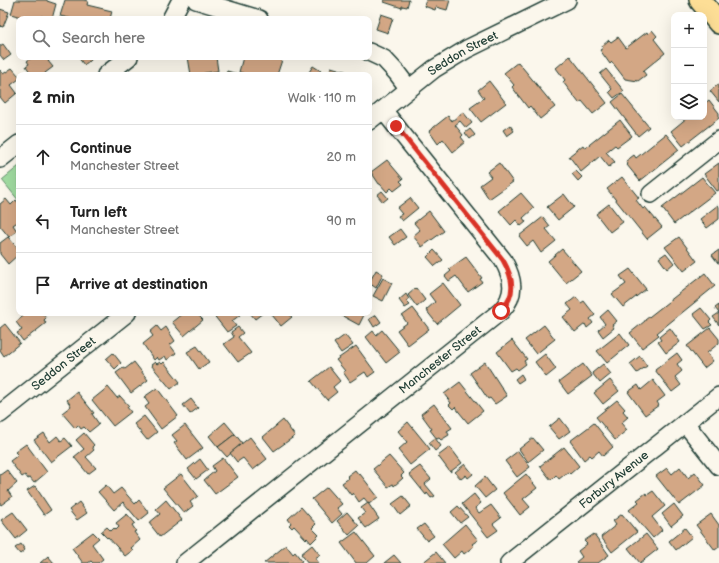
<!DOCTYPE html>
<meta charset="utf-8">
<style>
:root{--surface:#fff;--page:#f2f2f2;--text:#222;--muted:#767676;--line:#e0e0e0}
body{margin:0;font-family:"Balsamiq Sans",sans-serif;background:var(--page);color:var(--text)}
.controls{position:absolute;right:12px;top:12px;display:grid;overflow:hidden;border-radius:8px;box-shadow:0 4px 16px #0002}
.controls button{width:36px;height:36px;display:grid;place-items:center;padding:0;border:0;border-bottom:1px solid var(--line);background:var(--surface);color:var(--text);font:20px sans-serif}
.stop{position:absolute;width:12px;height:12px;margin:-9px;border:3px solid #d93025;border-radius:50%;background:#fff}
.stop.end{background:#d93025;border-color:#fff;box-shadow:0 1px 4px #0008}
.list{margin:0;padding:0;list-style:none}
h2{display:flex;justify-content:space-between;align-items:center;height:52px;margin:0;padding:0 16px;font-size:17px}
h2 small{font-size:13px;font-weight:400;color:var(--muted)}
.list li{display:grid;grid-template-columns:26px 1fr auto;gap:12px;align-items:center;box-sizing:border-box;height:64px;padding:0 16px;border-top:1px solid var(--line)}
.list b{display:block;font-size:15px;white-space:nowrap}
.list p{margin:0;font-size:13px;white-space:nowrap;color:var(--muted)}
.list em{font-size:13px;font-style:normal;color:var(--muted)}
.icon{flex:none;width:22px;height:22px;fill:none;stroke:currentColor;stroke-width:2;stroke-linecap:round;stroke-linejoin:round}
.map{position:relative;flex:none;width:719px;height:563px;overflow:hidden}
.search{position:absolute;background:var(--surface);box-shadow:0 4px 16px #0002;left:16px;top:16px;width:356px;height:44px;display:flex;align-items:center;gap:10px;box-sizing:border-box;padding:0 14px;border-radius:8px;color:var(--muted);font-size:15px}
.panel{position:absolute;background:var(--surface);box-shadow:0 4px 16px #0002;left:16px;top:72px;width:356px;height:244px;border-radius:8px}
.map>svg:first-child{display:block}
.green{fill:#a1dca1;stroke:#608c6a}
.building{fill:#d3a785;stroke:#1f3d34}
.lines{fill:none;stroke-linecap:round;stroke-linejoin:round}
.minor-casing{stroke:#1f3d34;stroke-width:20}
.major-casing{stroke:#1f3d34;stroke-width:24}
.minor{stroke:#fbf7ec;stroke-width:17}
.major{stroke:#fdde96;stroke-width:21}
.route{stroke:#d93025;stroke-width:5}
.labels{text-anchor:middle;stroke-width:3;stroke-linejoin:round;paint-order:stroke}
.street-label{font-size:12px;fill:#1f3d34;stroke:#fbf7ec}
</style>
<div class="map">
<svg width="719" height="563" viewBox="0 0 719 563">
<rect width="100%" height="100%" fill="#fbf7ec"/>
<filter id="ink" filterUnits="userSpaceOnUse"><feTurbulence type="fractalNoise" baseFrequency=".025" numOctaves="2"/><feDisplacementMap in="SourceGraphic" scale="8" xChannelSelector="R" yChannelSelector="G"/><feConvolveMatrix kernelMatrix="1 2 1 2 8 2 1 2 1" color-interpolation-filters="sRGB"/></filter>
<g filter="url(#ink)">
<path class="green" d="M 19,166 L 19,201 L 2,180 Z"/>
<g class="building">
<path d="M 15,0 L 47,0 L 47,1 L 56,4 L 52,19 L 41,16 L 40,19 L 27,19 L 11,14 Z"/>
<path d="M 65,0 L 83,0 L 88,1 L 87,5 L 112,11 L 110,19 L 73,19 L 60,16 Z"/>
<path d="M 384,0 L 409,0 L 407,7 L 402,6 L 402,8 L 384,2 Z"/>
<path d="M 426,0 L 450,0 L 447,10 L 436,7 L 435,10 L 424,6 Z"/>
<path d="M 0,9 L 9,12 L 3,27 L 0,26 L 0,27 Z"/>
<path d="M 381,14 L 393,18 L 388,33 L 376,29 Z"/>
<path d="M 652,30 L 657,36 L 654,39 L 665,53 L 643,71 L 646,75 L 638,81 L 625,79 L 612,62 L 610,64 L 600,50 L 603,48 L 602,46 L 609,40 L 611,42 L 618,37 L 626,48 L 647,32 L 648,34 Z"/>
<path d="M 3,44 L 11,55 L 4,60 L 0,55 L 0,46 Z"/>
<path d="M 570,56 L 607,103 L 593,114 L 582,101 L 579,103 L 563,82 L 565,80 L 556,68 Z"/>
<path d="M 33,57 L 54,57 L 48,61 L 53,67 L 45,73 L 46,75 L 32,75 L 26,66 L 29,64 L 27,61 Z"/>
<path d="M 78,57 L 94,57 L 84,65 Z"/>
<path d="M 188,57 L 216,57 L 218,71 L 204,73 L 204,75 L 191,75 Z"/>
<path d="M 243,57 L 258,57 L 265,59 L 265,57 L 283,57 L 277,75 L 242,75 L 243,73 L 239,72 Z"/>
<path d="M 518,62 L 555,107 L 540,119 L 530,106 L 528,108 L 512,87 L 514,85 L 504,73 Z"/>
<path d="M 313,66 L 321,71 L 319,75 L 307,75 Z"/>
<path d="M 331,67 L 355,74 L 354,75 L 329,75 Z"/>
<path d="M 12,68 L 19,76 L 19,79 L 11,85 L 17,93 L 5,103 L 0,97 L 0,70 L 3,74 Z"/>
<path d="M 606,69 L 624,91 L 614,98 L 609,92 L 612,89 L 600,74 Z"/>
<path d="M 227,71 L 241,75 L 226,75 Z"/>
<path d="M 489,81 L 506,103 L 481,122 L 470,108 L 484,98 L 478,90 Z"/>
<path d="M 719,84 L 719,102 L 710,91 Z"/>
<path d="M 622,94 L 649,127 L 638,136 L 612,102 Z"/>
<path d="M 709,100 L 719,113 L 719,118 L 683,146 L 671,131 L 688,117 L 704,117 L 704,104 Z"/>
<path d="M 463,112 L 472,123 L 466,128 L 460,121 L 455,125 L 463,135 L 461,137 L 465,142 L 453,152 L 443,139 L 438,144 L 429,131 L 448,116 L 452,121 Z"/>
<path d="M 620,120 L 632,136 L 617,147 L 615,145 L 606,152 L 615,162 L 609,167 L 600,156 L 581,172 L 569,156 L 583,145 L 585,148 Z"/>
<path d="M 510,125 L 514,131 L 507,136 L 503,130 Z"/>
<path d="M 470,129 L 475,135 L 470,139 L 465,133 Z"/>
<path d="M 666,134 L 679,150 L 640,181 L 627,165 L 628,164 L 626,161 L 634,155 L 636,158 Z"/>
<path d="M 387,160 L 403,179 L 400,181 L 403,184 L 394,191 L 391,188 L 387,192 L 380,184 L 379,184 L 371,172 Z"/>
<path d="M 499,163 L 513,182 L 489,199 L 480,185 L 491,177 L 487,172 Z"/>
<path d="M 719,163 L 719,190 L 717,191 L 704,174 Z"/>
<path d="M 576,171 L 582,177 L 578,181 L 572,174 Z"/>
<path d="M 622,177 L 639,198 L 636,200 L 643,209 L 645,207 L 662,227 L 647,239 L 607,189 Z"/>
<path d="M 702,177 L 715,193 L 674,224 L 662,208 Z"/>
<path d="M 382,191 L 388,198 L 383,202 L 377,195 Z"/>
<path d="M 521,193 L 534,208 L 523,218 L 526,222 L 521,226 L 516,220 L 511,225 L 499,211 Z"/>
<path d="M 564,194 L 574,207 L 558,220 L 547,207 Z"/>
<path d="M 410,198 L 418,208 L 402,221 L 398,216 L 402,214 L 397,208 Z"/>
<path d="M 6,199 L 11,205 L 16,200 L 19,204 L 19,221 L 13,225 L 17,231 L 9,237 L 0,226 L 0,204 Z"/>
<path d="M 609,204 L 623,222 L 610,232 L 596,214 Z"/>
<path d="M 718,205 L 719,207 L 719,219 L 707,228 L 700,219 Z"/>
<path d="M 429,211 L 444,231 L 422,247 L 413,236 L 420,230 L 414,223 Z"/>
<path d="M 543,217 L 550,226 L 546,229 L 556,241 L 541,253 L 533,241 L 527,246 L 519,236 Z"/>
<path d="M 400,229 L 406,237 L 395,245 L 389,237 Z"/>
<path d="M 8,237 L 19,250 L 19,254 L 8,264 L 0,254 L 0,243 Z"/>
<path d="M 679,237 L 697,261 L 684,271 L 665,247 Z"/>
<path d="M 562,249 L 581,271 L 566,283 L 548,261 Z"/>
<path d="M 434,250 L 443,260 L 435,266 L 427,257 Z"/>
<path d="M 719,250 L 719,263 L 718,263 L 712,255 Z"/>
<path d="M 666,253 L 674,263 L 667,269 L 659,258 Z"/>
<path d="M 466,257 L 482,278 L 480,279 L 482,282 L 468,292 L 456,276 L 449,281 L 445,276 L 451,271 L 449,269 Z"/>
<path d="M 630,269 L 646,289 L 623,307 L 612,294 L 626,284 L 620,276 Z"/>
<path d="M 376,270 L 383,274 L 376,288 L 369,283 Z"/>
<path d="M 705,273 L 715,286 L 657,333 L 659,335 L 642,348 L 630,333 L 645,321 L 645,320 Z"/>
<path d="M 383,278 L 392,283 L 383,301 L 373,296 Z"/>
<path d="M 443,283 L 460,305 L 437,324 L 426,310 L 435,302 L 429,294 Z"/>
<path d="M 416,288 L 425,300 L 417,307 L 408,295 Z"/>
<path d="M 406,294 L 409,299 L 406,301 L 410,305 L 405,308 L 399,300 Z"/>
<path d="M 576,297 L 581,303 L 584,301 L 595,315 L 590,319 L 593,323 L 587,328 L 585,324 L 575,332 L 563,317 L 572,310 L 567,304 Z"/>
<path d="M 719,305 L 719,325 L 713,317 L 719,313 L 715,308 Z"/>
<path d="M 413,308 L 429,329 L 408,345 L 397,330 L 407,323 L 402,316 Z"/>
<path d="M 701,308 L 711,320 L 709,322 L 712,325 L 705,329 L 693,314 Z"/>
<path d="M 608,310 L 617,321 L 612,325 L 614,328 L 603,337 L 598,330 L 605,324 L 600,317 Z"/>
<path d="M 27,313 L 42,313 L 46,318 L 44,320 L 46,323 L 23,341 L 17,333 L 22,330 L 16,322 Z"/>
<path d="M 183,313 L 196,313 L 203,320 L 184,336 L 172,322 Z"/>
<path d="M 212,313 L 239,313 L 240,315 L 232,321 L 236,326 L 227,332 Z"/>
<path d="M 250,313 L 263,313 L 255,319 Z"/>
<path d="M 275,313 L 288,313 L 292,317 L 281,326 L 272,315 Z"/>
<path d="M 337,313 L 365,313 L 359,325 Z"/>
<path d="M 376,315 L 381,322 L 374,327 L 369,319 Z"/>
<path d="M 5,324 L 20,343 L 4,356 L 0,350 L 0,328 Z"/>
<path d="M 544,325 L 555,339 L 536,354 L 525,340 Z"/>
<path d="M 157,326 L 161,331 L 166,327 L 175,341 L 170,345 L 176,353 L 167,360 L 165,356 L 159,360 L 157,357 L 154,360 L 143,344 L 153,336 L 150,332 Z"/>
<path d="M 238,327 L 243,333 L 238,337 L 251,353 L 238,362 L 224,344 L 234,337 L 231,332 Z"/>
<path d="M 670,328 L 680,342 L 666,353 L 658,342 L 661,340 L 659,337 Z"/>
<path d="M 710,328 L 719,339 L 719,343 L 707,353 L 713,361 L 704,368 L 687,346 Z"/>
<path d="M 382,330 L 400,352 L 386,363 L 366,337 L 373,331 L 376,335 Z"/>
<path d="M 620,333 L 629,345 L 607,363 L 597,351 Z"/>
<path d="M 345,335 L 353,345 L 341,353 L 334,343 Z"/>
<path d="M 512,340 L 527,359 L 524,361 L 526,364 L 518,370 L 516,368 L 511,371 L 497,352 Z"/>
<path d="M 197,346 L 209,362 L 199,369 L 187,352 Z"/>
<path d="M 356,346 L 375,372 L 368,377 L 365,372 L 350,382 L 343,372 L 345,371 L 336,360 Z"/>
<path d="M 113,353 L 121,363 L 115,369 L 106,359 Z"/>
<path d="M 677,353 L 682,360 L 677,364 L 682,371 L 675,377 L 681,385 L 672,392 L 655,370 Z"/>
<path d="M 545,354 L 556,369 L 546,377 L 535,362 Z"/>
<path d="M 640,356 L 647,366 L 637,373 L 630,364 Z"/>
<path d="M 134,362 L 148,380 L 131,393 L 116,373 L 123,368 L 125,369 Z"/>
<path d="M 155,362 L 157,364 L 160,362 L 162,364 L 164,362 L 180,382 L 171,389 L 151,365 Z"/>
<path d="M 485,362 L 507,396 L 495,404 L 490,398 L 488,399 L 470,373 Z"/>
<path d="M 583,364 L 592,376 L 568,394 L 559,382 Z"/>
<path d="M 603,364 L 611,374 L 600,383 L 592,373 Z"/>
<path d="M 329,367 L 340,381 L 333,387 L 337,392 L 327,400 L 311,381 Z"/>
<path d="M 521,374 L 524,379 L 518,383 L 515,379 Z"/>
<path d="M 610,380 L 619,391 L 603,404 L 594,393 Z"/>
<path d="M 653,380 L 665,396 L 657,402 L 659,405 L 645,415 L 628,392 L 638,385 L 641,390 Z"/>
<path d="M 460,382 L 483,411 L 468,423 L 455,407 L 453,409 L 449,405 L 451,403 L 444,394 Z"/>
<path d="M 108,387 L 117,398 L 120,396 L 129,406 L 127,407 L 131,412 L 113,426 L 92,400 Z"/>
<path d="M 157,388 L 178,416 L 161,429 L 145,407 L 149,404 L 144,397 Z"/>
<path d="M 77,392 L 94,413 L 92,414 L 99,424 L 89,432 L 84,427 L 81,429 L 78,425 L 75,428 L 62,413 L 71,406 L 67,400 Z"/>
<path d="M 191,399 L 198,408 L 190,414 L 183,405 Z"/>
<path d="M 617,400 L 625,409 L 623,411 L 628,417 L 621,423 L 627,430 L 615,440 L 596,417 Z"/>
<path d="M 434,404 L 452,428 L 447,431 L 449,435 L 441,440 L 439,438 L 437,439 L 430,430 L 432,429 L 421,414 Z"/>
<path d="M 144,416 L 157,432 L 147,440 L 134,424 Z"/>
<path d="M 560,418 L 570,431 L 559,439 L 549,427 Z"/>
<path d="M 283,420 L 295,436 L 274,451 L 263,437 Z"/>
<path d="M 225,422 L 235,434 L 218,447 L 209,436 Z"/>
<path d="M 408,422 L 430,449 L 410,465 L 398,450 L 407,442 L 398,431 Z"/>
<path d="M 594,423 L 613,447 L 603,456 L 599,451 L 592,457 L 590,455 L 584,460 L 570,441 Z"/>
<path d="M 185,425 L 203,448 L 187,460 L 174,443 L 177,441 L 172,435 Z"/>
<path d="M 44,433 L 50,442 L 57,436 L 61,441 L 65,438 L 72,446 L 51,462 L 34,440 Z"/>
<path d="M 84,433 L 94,445 L 92,447 L 94,450 L 86,457 L 96,468 L 88,474 L 74,457 L 84,449 L 76,440 Z"/>
<path d="M 235,434 L 242,443 L 227,457 L 218,447 Z"/>
<path d="M 250,437 L 267,459 L 253,470 L 243,458 L 237,462 L 230,453 Z"/>
<path d="M 435,438 L 441,446 L 435,451 L 429,443 Z"/>
<path d="M 533,438 L 543,450 L 528,462 L 519,449 Z"/>
<path d="M 26,444 L 47,472 L 34,483 L 30,478 L 28,479 L 25,475 L 22,477 L 10,461 L 18,455 L 15,452 Z"/>
<path d="M 450,447 L 462,463 L 450,472 L 438,456 Z"/>
<path d="M 564,447 L 579,466 L 570,474 L 568,472 L 559,479 L 556,475 L 551,480 L 540,466 Z"/>
<path d="M 518,451 L 530,467 L 517,477 L 505,461 Z"/>
<path d="M 389,456 L 404,473 L 401,476 L 403,478 L 394,486 L 393,484 L 388,487 L 373,469 Z"/>
<path d="M 223,458 L 238,477 L 215,494 L 204,480 L 215,471 L 212,466 Z"/>
<path d="M 200,459 L 208,470 L 196,479 L 188,469 Z"/>
<path d="M 465,464 L 473,474 L 468,478 L 466,475 L 461,479 L 455,472 Z"/>
<path d="M 420,466 L 431,479 L 425,484 L 435,496 L 431,498 L 427,493 L 426,495 L 409,474 Z"/>
<path d="M 680,467 L 688,478 L 695,472 L 705,485 L 679,505 L 656,476 L 667,468 L 672,474 Z"/>
<path d="M 7,470 L 17,483 L 8,491 L 12,497 L 1,505 L 0,504 L 0,475 Z"/>
<path d="M 355,470 L 359,475 L 360,474 L 378,497 L 369,504 L 364,498 L 359,502 L 353,493 L 351,495 L 342,483 L 349,478 L 347,476 Z"/>
<path d="M 181,474 L 198,496 L 190,502 L 193,506 L 184,513 L 163,488 Z"/>
<path d="M 526,474 L 537,488 L 523,499 L 530,507 L 520,515 L 503,493 Z"/>
<path d="M 485,477 L 495,490 L 485,498 L 475,486 Z"/>
<path d="M 106,485 L 113,494 L 121,488 L 135,504 L 139,500 L 149,513 L 139,521 L 123,502 L 114,510 L 98,492 Z"/>
<path d="M 35,486 L 51,510 L 44,515 L 27,491 Z"/>
<path d="M 327,487 L 342,504 L 337,508 L 342,514 L 332,523 L 312,499 Z"/>
<path d="M 653,491 L 665,506 L 652,517 L 662,530 L 653,538 L 629,510 L 639,502 L 637,500 L 646,493 L 647,495 Z"/>
<path d="M 474,494 L 481,503 L 475,508 L 479,513 L 491,505 L 501,518 L 493,524 L 498,530 L 488,537 L 462,504 Z"/>
<path d="M 403,496 L 411,506 L 400,515 L 392,504 Z"/>
<path d="M 166,500 L 182,520 L 160,537 L 149,523 L 160,514 L 156,509 Z"/>
<path d="M 79,502 L 87,513 L 77,520 L 69,510 Z"/>
<path d="M 368,503 L 379,519 L 366,528 L 358,518 L 365,513 L 361,508 Z"/>
<path d="M 674,504 L 683,516 L 671,526 L 662,514 Z"/>
<path d="M 458,506 L 468,517 L 460,523 L 451,512 Z"/>
<path d="M 301,507 L 316,524 L 312,528 L 319,535 L 311,543 L 307,538 L 306,539 L 294,526 L 292,528 L 289,525 L 291,523 L 288,519 Z"/>
<path d="M 13,512 L 27,530 L 16,539 L 1,520 Z"/>
<path d="M 347,512 L 359,526 L 349,535 L 337,521 Z"/>
<path d="M 127,514 L 135,523 L 132,525 L 136,531 L 134,532 L 140,540 L 131,548 L 133,550 L 125,556 L 108,537 L 107,538 L 101,532 L 107,527 L 111,531 L 114,528 L 116,530 L 119,527 L 116,523 Z"/>
<path d="M 622,514 L 637,532 L 612,552 L 601,537 L 616,525 L 613,521 Z"/>
<path d="M 711,514 L 719,525 L 719,547 L 715,550 L 696,525 Z"/>
<path d="M 424,524 L 434,536 L 427,541 L 417,529 Z"/>
<path d="M 465,524 L 478,540 L 472,544 L 474,546 L 464,554 L 462,551 L 454,558 L 442,544 Z"/>
<path d="M 685,528 L 692,537 L 676,550 L 669,541 Z"/>
<path d="M 93,532 L 99,538 L 92,544 L 103,559 L 98,563 L 93,563 L 91,561 L 88,563 L 83,563 L 72,548 Z"/>
<path d="M 356,532 L 375,556 L 367,563 L 356,563 L 341,543 Z"/>
<path d="M 594,534 L 609,555 L 598,563 L 576,563 L 576,562 L 582,557 L 578,551 L 587,544 L 584,541 Z"/>
<path d="M 646,534 L 658,549 L 640,563 L 628,548 Z"/>
<path d="M 21,544 L 25,550 L 20,554 L 15,548 Z"/>
<path d="M 286,545 L 293,554 L 295,552 L 302,561 L 299,563 L 264,563 Z"/>
<path d="M 312,545 L 320,555 L 315,558 L 319,563 L 308,563 L 301,554 Z"/>
<path d="M 436,552 L 445,563 L 422,563 Z"/>
<path d="M 394,555 L 401,563 L 384,563 Z"/>
<path d="M 48,556 L 54,563 L 40,563 Z"/>
</g>
<g class="lines">
<defs>
<g id="minor">
<path d="M 196,0 L 259,19"/>
<path d="M 171,19 L 181,0"/>
<path d="M 369,52 L 384,59 L 397,73 L 409,89"/>
<path d="M 106,75 L 129,57"/>
<path id="s1" d="M 369,121 L 434,69 L 467,49 L 567,0"/>
<path d="M 0,159 L 19,144"/>
<path d="M 651,194 L 719,140"/>
<path id="s2" d="M 0,414 L 127,313"/>
<path d="M 685,423 L 719,466"/>
<path id="s3" d="M 185,563 L 501,311 C 517,294 513,278 503,260 L 383,110"/>
<path id="s4" d="M 509,563 L 719,396"/>
</g>
<path id="major" d="M 700,0 L 719,23"/>
</defs>
<use href="#minor" class="minor-casing"/>
<use href="#major" class="major-casing"/>
<use href="#minor" class="minor"/>
<use href="#major" class="major"/>
</g>
</g>
<g class="lines" filter="url(#ink)">
<path class="route" d="M 396,126 L 503,260 C 513,278 517,294 501,311"/>
</g>
<g class="labels">
<g class="street-label">
<text dy="4" stroke="none"><textPath href="#s1" startOffset="116">Seddon Street</textPath></text>
<text dy="4" stroke="none"><textPath href="#s3" startOffset="326">Manchester Street</textPath></text>
<text dy="4" stroke="none"><textPath href="#s2" startOffset="81">Seddon Street</textPath></text>
<text dy="4" stroke="none"><textPath href="#s4" startOffset="134">Forbury Avenue</textPath></text>
</g>
</g>
</svg>
<div class="controls">
<button>+</button>
<button>−</button>
<button><svg class="icon" aria-label="layers" viewBox="0 0 24 24"><path d="M12 4l9 5-9 5-9-5zM3 14l9 5 9-5"/></svg></button>
</div>
<div class="stop" style="left:501px;top:311px"></div>
<div class="stop end" style="left:396px;top:126px"></div>
<div class="search"><svg class="icon" aria-label="search" viewBox="0 0 24 24"><circle cx="10" cy="10" r="6"/><path d="M15 15l6 6"/></svg>Search here</div>
<section class="panel">
<h2>2 min<small>Walk · 110 m</small></h2>
<ul class="list">
<li><svg class="icon" aria-label="ahead" viewBox="0 0 24 24"><path d="M12 20V5M6 11l6-6 6 6"/></svg><div><b>Continue</b><p>Manchester Street</p></div><em>20 m</em></li>
<li><svg class="icon" aria-label="left" viewBox="0 0 24 24"><path d="M17 20v-9H6M10 6l-5 5 5 5"/></svg><div><b>Turn left</b><p>Manchester Street</p></div><em>90 m</em></li>
<li><svg class="icon" aria-label="arrive" viewBox="0 0 24 24"><path d="M6 21V4h12l-3 4 3 4H6"/></svg><div><b>Arrive at destination</b></div></li>
</ul>
</section>
</div>
